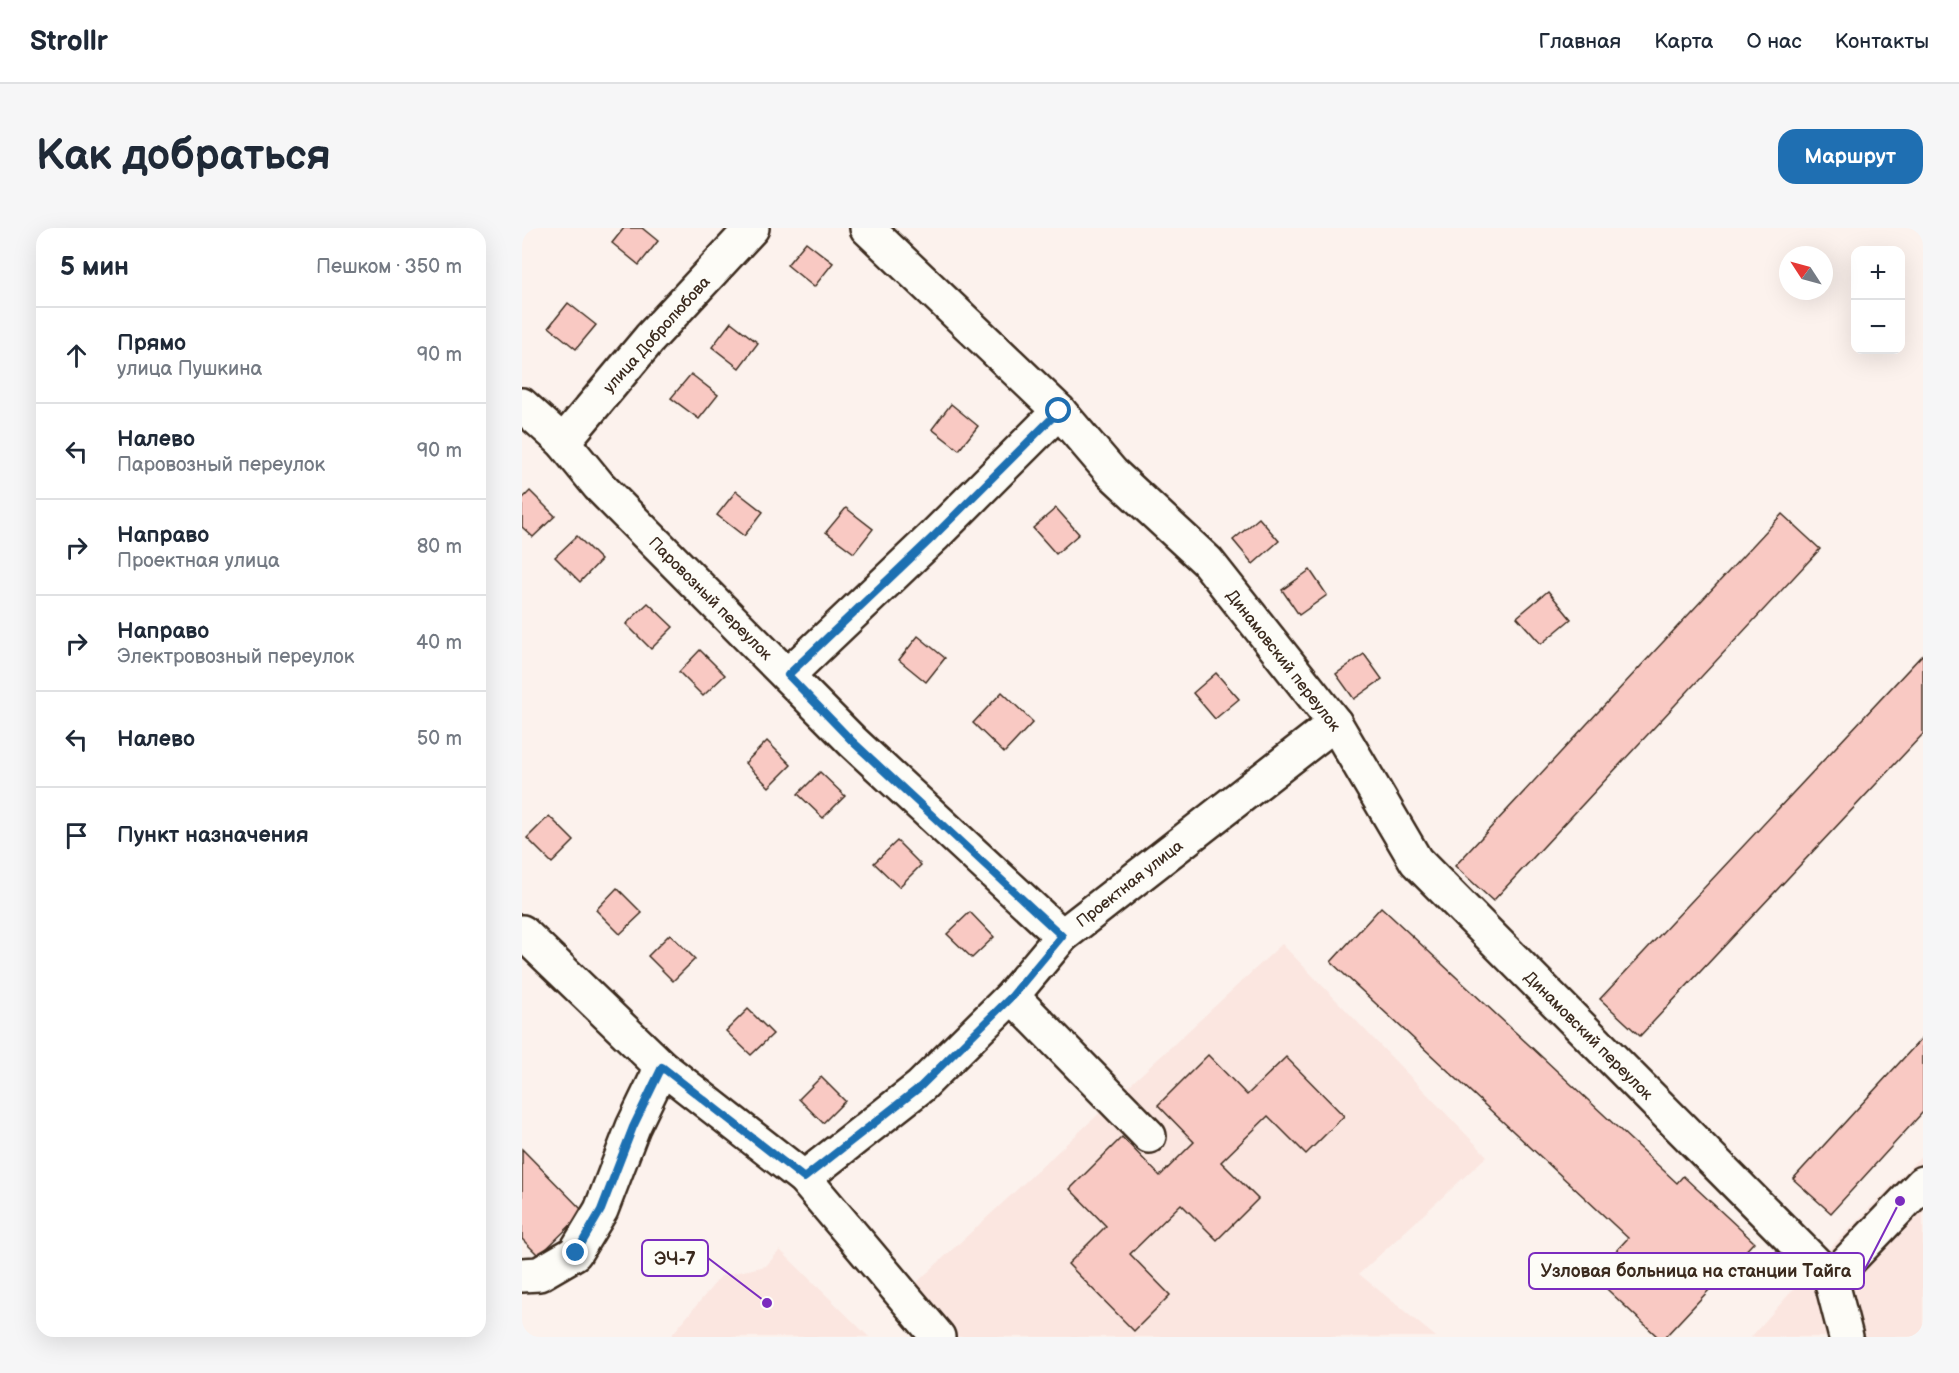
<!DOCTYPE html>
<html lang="ru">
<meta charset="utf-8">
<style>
:root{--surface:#fff;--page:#f6f6f7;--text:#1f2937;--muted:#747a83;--line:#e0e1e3;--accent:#1f6fb2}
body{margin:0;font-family:"Balsamiq Sans",sans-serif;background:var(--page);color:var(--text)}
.controls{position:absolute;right:18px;top:18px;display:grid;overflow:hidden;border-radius:12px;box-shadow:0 6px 24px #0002}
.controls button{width:54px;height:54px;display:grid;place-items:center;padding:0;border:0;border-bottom:2px solid var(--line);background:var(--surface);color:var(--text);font:30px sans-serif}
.compass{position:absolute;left:1257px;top:18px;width:54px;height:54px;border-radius:50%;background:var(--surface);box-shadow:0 6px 24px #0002;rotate:306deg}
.stop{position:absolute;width:18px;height:18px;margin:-14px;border:4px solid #1f6fb2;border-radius:50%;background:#fff}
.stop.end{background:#1f6fb2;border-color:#fff;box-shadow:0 2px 6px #0008}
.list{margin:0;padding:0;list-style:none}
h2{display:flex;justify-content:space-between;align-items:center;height:78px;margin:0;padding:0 24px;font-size:26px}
h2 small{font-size:20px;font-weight:400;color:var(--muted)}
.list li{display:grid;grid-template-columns:39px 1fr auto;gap:18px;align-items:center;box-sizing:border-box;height:96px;padding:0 24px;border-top:2px solid var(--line)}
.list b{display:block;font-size:22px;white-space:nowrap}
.list p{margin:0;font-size:20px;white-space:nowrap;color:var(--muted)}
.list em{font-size:20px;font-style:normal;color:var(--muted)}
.icon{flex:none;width:33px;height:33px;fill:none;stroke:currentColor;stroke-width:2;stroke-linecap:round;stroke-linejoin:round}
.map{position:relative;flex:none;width:1401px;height:1109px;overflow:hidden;border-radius:18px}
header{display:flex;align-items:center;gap:36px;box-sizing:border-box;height:84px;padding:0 30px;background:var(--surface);border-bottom:2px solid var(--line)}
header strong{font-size:28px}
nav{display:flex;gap:33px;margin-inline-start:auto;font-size:21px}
.intro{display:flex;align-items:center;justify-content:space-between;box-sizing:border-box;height:144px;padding:0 36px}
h1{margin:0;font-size:42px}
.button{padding:15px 27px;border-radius:18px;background:var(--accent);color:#fff;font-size:21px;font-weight:700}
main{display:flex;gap:36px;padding:0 36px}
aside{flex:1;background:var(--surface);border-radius:18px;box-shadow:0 6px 24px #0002}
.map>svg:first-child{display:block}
.built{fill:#fbe6e0}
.building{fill:#f9c9c3;stroke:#3b2a1e;stroke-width:1.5}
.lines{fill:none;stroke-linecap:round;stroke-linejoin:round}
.minor-casing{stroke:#3b2a1e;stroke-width:38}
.minor{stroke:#fdfcf7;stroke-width:33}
.route{stroke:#1f6fb2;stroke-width:8}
.labels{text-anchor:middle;stroke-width:4.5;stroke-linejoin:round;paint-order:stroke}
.street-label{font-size:16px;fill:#3b2a1e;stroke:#fdfcf7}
.leader{fill:none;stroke:#7b2cbf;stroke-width:2}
.callout-dot{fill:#7b2cbf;stroke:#fdfcf7;stroke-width:2}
.callout{fill:#fdfcf7;stroke:#7b2cbf;stroke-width:2}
.callout-label{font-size:18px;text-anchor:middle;font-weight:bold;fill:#3b2a1e}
</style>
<header>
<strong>Strollr</strong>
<nav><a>Главная</a><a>Карта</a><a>О нас</a><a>Контакты</a></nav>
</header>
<div class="intro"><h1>Как добраться</h1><a class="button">Маршрут</a></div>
<main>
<aside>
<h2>5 мин<small>Пешком · 350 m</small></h2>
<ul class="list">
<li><svg class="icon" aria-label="ahead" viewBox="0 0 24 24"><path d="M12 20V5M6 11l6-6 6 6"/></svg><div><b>Прямо</b><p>улица Пушкина</p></div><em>90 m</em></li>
<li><svg class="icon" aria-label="left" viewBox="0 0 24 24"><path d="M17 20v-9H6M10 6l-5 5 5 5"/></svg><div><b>Налево</b><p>Паровозный переулок</p></div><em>90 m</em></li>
<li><svg class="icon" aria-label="right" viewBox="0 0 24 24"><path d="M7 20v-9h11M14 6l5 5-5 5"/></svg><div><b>Направо</b><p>Проектная улица</p></div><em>80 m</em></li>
<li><svg class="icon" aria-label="right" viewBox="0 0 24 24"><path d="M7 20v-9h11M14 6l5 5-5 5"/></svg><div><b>Направо</b><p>Электровозный переулок</p></div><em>40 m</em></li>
<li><svg class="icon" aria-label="left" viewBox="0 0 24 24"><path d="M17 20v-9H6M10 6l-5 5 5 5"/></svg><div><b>Налево</b></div><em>50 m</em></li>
<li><svg class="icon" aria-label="arrive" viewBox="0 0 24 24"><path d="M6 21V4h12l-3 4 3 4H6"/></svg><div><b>Пункт назначения</b></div></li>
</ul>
</aside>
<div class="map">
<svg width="1401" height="1109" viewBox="0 0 1401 1109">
<rect width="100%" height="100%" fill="#fcf2ed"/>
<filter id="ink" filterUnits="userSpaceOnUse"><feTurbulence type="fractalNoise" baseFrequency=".0167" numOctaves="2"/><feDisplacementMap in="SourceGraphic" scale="12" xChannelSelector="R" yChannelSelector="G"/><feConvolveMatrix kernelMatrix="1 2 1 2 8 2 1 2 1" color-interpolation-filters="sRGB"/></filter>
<g filter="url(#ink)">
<g class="built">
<path d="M 760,716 L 965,928 L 837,1046 L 914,1109 L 416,1109 L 378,1070 Z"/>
<path d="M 1401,926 L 1401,1109 L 1229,1109 L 1308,1020 Z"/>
<path d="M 258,1022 L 347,1109 L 148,1109 L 199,1048 L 244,1038 Z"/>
</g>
<g class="building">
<path d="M 102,0 L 120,0 L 136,13 L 117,37 L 90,15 Z"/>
<path d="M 284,14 L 311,35 L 292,59 L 265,37 Z"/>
<path d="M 46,75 L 74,97 L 54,121 L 27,99 Z"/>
<path d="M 209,94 L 236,115 L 217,140 L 190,119 Z"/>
<path d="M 169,146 L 196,167 L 177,191 L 149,170 Z"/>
<path d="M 429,176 L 456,198 L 437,222 L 410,201 Z"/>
<path d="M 8,263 L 33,288 L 11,309 L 0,299 L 0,271 Z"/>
<path d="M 214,263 L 241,284 L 222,308 L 195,287 Z"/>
<path d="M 324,280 L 351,301 L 332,325 L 304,304 Z"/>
<path d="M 534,280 L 557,306 L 534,326 L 511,300 Z"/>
<path d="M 1260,286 L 1298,321 L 971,673 L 933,638 Z"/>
<path d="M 737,290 L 757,313 L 731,336 L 711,312 Z"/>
<path d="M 55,308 L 79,332 L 58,354 L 33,329 Z"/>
<path d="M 788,342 L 805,367 L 777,387 L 760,362 Z"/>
<path d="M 1026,363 L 1049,391 L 1019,416 L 995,389 Z"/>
<path d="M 126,375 L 151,399 L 129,421 L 104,396 Z"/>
<path d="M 396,408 L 423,430 L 404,454 L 377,432 Z"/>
<path d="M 178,422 L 203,447 L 181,468 L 157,444 Z"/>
<path d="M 842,426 L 860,451 L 832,471 L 814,446 Z"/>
<path d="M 1401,426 L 1401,506 L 1118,808 L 1078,771 Z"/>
<path d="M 694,445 L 717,471 L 693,491 L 671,465 Z"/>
<path d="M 480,464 L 511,494 L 482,525 L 451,495 Z"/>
<path d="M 245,513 L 269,537 L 247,559 L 223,535 Z"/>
<path d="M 298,544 L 323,568 L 301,590 L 276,566 Z"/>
<path d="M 27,588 L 52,613 L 30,635 L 5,610 Z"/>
<path d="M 375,613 L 399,637 L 377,659 L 352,635 Z"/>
<path d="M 95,660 L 120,685 L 98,706 L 74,682 Z"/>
<path d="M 859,679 L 1155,955 L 1161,948 L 1232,1014 L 1143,1109 L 1136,1109 L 1071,1048 L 1106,1010 L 809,734 Z"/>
<path d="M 448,684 L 472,709 L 450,730 L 425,706 Z"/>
<path d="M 148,706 L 173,731 L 151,753 L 126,728 Z"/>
<path d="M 226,781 L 251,806 L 229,827 L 204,803 Z"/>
<path d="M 1401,809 L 1401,884 L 1309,985 L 1271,951 Z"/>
<path d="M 686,827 L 725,867 L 764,829 L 822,888 L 784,926 L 746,888 L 699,934 L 736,971 L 695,1012 L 659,976 L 608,1026 L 648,1067 L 612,1103 L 546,1036 L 584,998 L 548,961 L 600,909 L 638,948 L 672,914 L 636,877 Z"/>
<path d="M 299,849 L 323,873 L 301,895 L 277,871 Z"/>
<path d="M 0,921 L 62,984 L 17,1028 L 0,1011 Z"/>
</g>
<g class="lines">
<defs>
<g id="minor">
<path d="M 345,0 L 537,183 L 590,245 L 685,333 L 813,495 L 894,633 L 1309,1051 L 1324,1109"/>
<path d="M 0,177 L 41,214 L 77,258 L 331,514 L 540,708"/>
<path d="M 41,214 L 128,110 L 230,0"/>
<path d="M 266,447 L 412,308 L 537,183"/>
<path d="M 0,704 L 140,839 L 282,950 L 416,1109"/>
<path d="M 490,768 L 627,908"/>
<path d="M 282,950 L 398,859 L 490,768 L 540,708 L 813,495"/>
<path d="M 0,1047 L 17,1046 L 53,1025 L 79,982 L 111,899 L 140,839"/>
<path d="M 1309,1051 L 1401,955"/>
</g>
</defs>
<use href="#minor" class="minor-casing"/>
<use href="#minor" class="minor"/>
</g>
</g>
<g class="lines" filter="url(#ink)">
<path class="route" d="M 54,1025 L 79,982 L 111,899 L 140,839 L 282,950 L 398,859 L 490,768 L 540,708 L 331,514 L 266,447 L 412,308 L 537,183"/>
</g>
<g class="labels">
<g class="street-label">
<text transform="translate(134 106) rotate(-48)" y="6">улица Добролюбова</text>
<text transform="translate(189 370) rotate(45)" y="6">Паровозный переулок</text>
<text transform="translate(762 432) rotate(52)" y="6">Динамовский переулок</text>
<text transform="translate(607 655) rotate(-38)" y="6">Проектная улица</text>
<text transform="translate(1067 807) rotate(45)" y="6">Динамовский переулок</text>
</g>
</g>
<path class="leader" d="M245 1075L186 1030M1378 973L1342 1043"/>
<g class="callout-dot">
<circle cx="245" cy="1075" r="6"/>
<circle cx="1378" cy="973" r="6"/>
</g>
<g class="callout">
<rect x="120" y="1012" width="66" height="36" rx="6"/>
<rect x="1007" y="1025" width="335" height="36" rx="6"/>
</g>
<g class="callout-label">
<text x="153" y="1037">ЭЧ-7</text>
<text x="1174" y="1049">Узловая больница на станции Тайга</text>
</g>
</svg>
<div class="controls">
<button>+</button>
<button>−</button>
</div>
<svg class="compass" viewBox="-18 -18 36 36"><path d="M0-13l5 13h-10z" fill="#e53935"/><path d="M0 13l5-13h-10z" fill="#747a83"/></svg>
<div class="stop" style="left:537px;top:183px"></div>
<div class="stop end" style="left:54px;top:1025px"></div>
</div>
</main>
